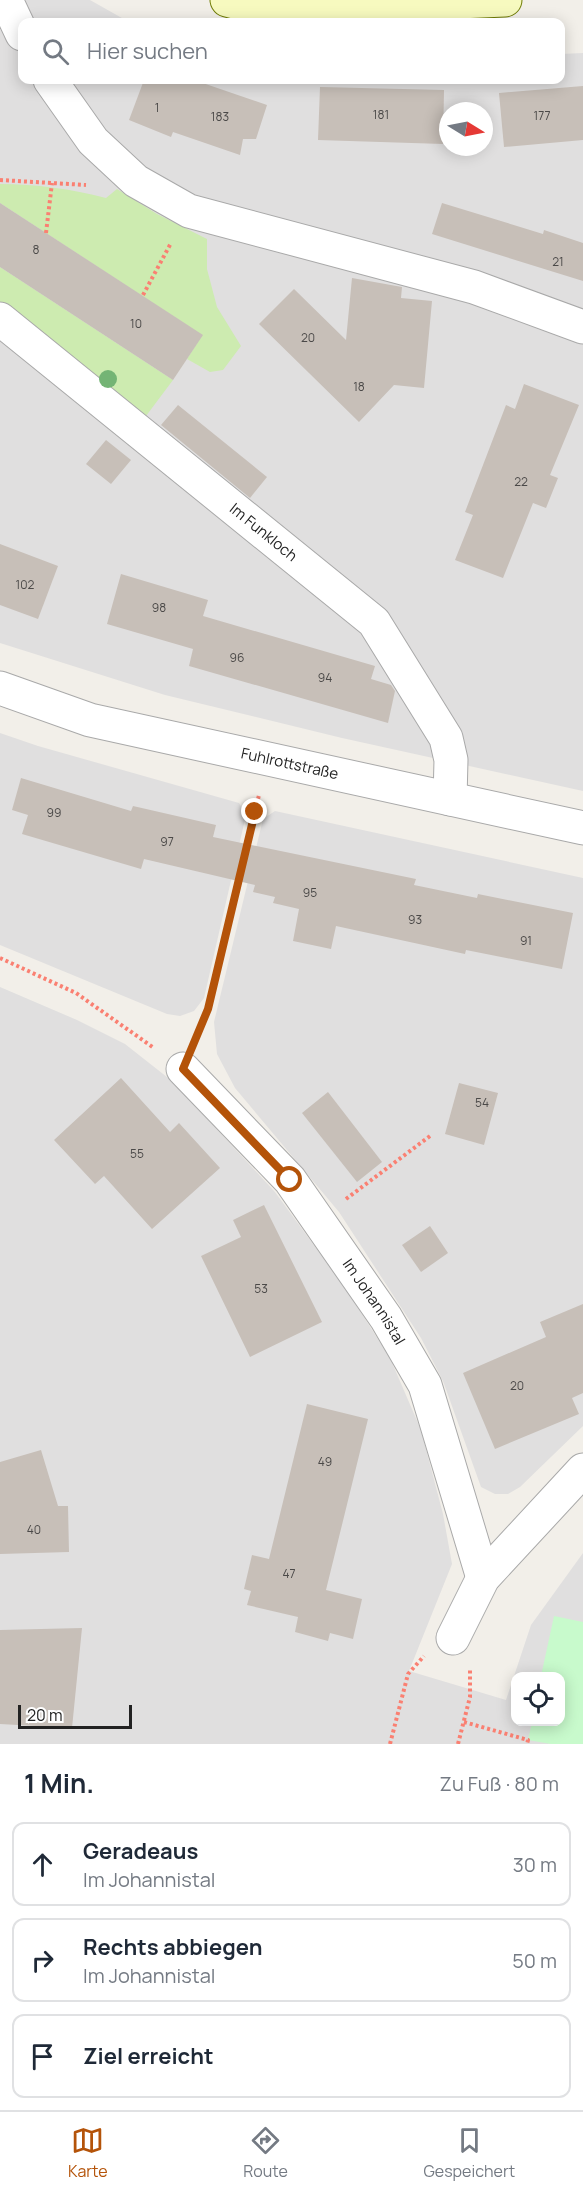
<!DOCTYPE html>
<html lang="de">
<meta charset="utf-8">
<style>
:root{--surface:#fff;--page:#f2f2f3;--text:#1f2937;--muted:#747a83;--line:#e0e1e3;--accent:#b45309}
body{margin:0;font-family:Manrope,sans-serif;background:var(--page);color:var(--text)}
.controls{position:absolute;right:18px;bottom:18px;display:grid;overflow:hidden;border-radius:12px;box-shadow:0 3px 15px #0003}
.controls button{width:54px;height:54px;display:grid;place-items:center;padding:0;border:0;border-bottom:2px solid var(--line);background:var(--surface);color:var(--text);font:30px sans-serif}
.compass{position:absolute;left:439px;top:102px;width:54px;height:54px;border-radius:50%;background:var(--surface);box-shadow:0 3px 15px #0003;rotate:100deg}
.scale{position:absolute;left:18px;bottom:15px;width:114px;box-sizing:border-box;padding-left:6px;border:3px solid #222;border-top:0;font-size:16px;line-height:21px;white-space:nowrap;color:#222;-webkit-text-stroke:4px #fff;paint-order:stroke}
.stop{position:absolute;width:18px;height:18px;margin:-14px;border:4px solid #b45309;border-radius:50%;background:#fff}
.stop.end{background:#b45309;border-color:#fff;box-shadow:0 2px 6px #0008}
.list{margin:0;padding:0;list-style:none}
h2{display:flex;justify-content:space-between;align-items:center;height:78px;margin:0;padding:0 24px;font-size:26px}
h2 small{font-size:20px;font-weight:400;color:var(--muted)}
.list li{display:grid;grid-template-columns:39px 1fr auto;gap:18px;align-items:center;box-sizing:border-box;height:84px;margin:0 12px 12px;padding:0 12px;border:2px solid var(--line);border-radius:12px}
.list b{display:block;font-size:22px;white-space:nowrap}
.list p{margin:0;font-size:20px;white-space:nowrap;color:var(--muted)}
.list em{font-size:20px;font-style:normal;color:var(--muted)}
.icon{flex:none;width:33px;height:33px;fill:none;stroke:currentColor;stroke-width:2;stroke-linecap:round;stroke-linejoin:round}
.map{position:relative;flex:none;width:583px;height:1744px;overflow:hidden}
.search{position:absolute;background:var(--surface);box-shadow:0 3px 15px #0003;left:18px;right:18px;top:18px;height:66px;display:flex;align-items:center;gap:15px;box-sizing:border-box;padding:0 21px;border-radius:12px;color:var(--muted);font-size:22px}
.sheet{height:366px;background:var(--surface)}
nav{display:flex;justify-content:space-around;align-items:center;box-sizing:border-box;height:84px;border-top:2px solid var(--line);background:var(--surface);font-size:16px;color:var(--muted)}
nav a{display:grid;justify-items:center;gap:3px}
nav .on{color:var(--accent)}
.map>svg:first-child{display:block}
.residential{fill:#e0dfdf;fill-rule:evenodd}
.grass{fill:#cdebb0}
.park{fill:#c8facc}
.building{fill:#c7bfb8}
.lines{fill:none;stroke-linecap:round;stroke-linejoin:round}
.minor-casing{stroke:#a9a9a9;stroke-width:35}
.secondary-casing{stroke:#707d05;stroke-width:35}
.path{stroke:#fa8072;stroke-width:4;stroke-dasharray:3 3;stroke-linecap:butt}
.minor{stroke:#fff;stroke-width:33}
.secondary{stroke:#f7fabf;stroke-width:33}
.tree{fill:#74b475}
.route{stroke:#b45309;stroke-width:8}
.labels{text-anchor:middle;stroke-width:4.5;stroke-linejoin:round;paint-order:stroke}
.number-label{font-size:12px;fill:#4b4948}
.street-label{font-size:15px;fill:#222;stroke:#fff}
</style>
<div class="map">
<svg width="583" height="1744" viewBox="0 0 583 1744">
<rect width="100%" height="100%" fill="#f2efe9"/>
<g class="residential">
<path d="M 0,0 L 90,0 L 129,22 L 22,22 L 22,80 L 560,80 L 561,54 L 583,53 L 583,791 L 342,738 L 165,695 L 0,643 ZM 448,111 L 484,111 L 484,147 L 448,147 Z"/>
<path d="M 0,733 L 38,746 L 239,803 L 246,815 L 204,998 L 194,1011 L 180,1016 L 167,1014 L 0,945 Z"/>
<path d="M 275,811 L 583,878 L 583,1426 L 520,1487 L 508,1494 L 495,1494 L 481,1487 L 443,1381 L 421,1338 L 339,1212 L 235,1088 L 217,1054 L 214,1022 L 263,819 Z"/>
<path d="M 0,987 L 77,1020 L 125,1044 L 172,1081 L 275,1192 L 346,1289 L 390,1358 L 421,1430 L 443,1514 L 452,1564 L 409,1671 L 506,1700 L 531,1625 L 583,1553 L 583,1744 L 0,1744 ZM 516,1676 L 560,1676 L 560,1722 L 516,1722 Z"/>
</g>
<g class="grass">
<path d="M 0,184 C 36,184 71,189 106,198 L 117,189 L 157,214 L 207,239 L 207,269 L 217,307 L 241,346 L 223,370 L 210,372 L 187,359 L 202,335 L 0,203 Z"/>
<path d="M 0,267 L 173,380 L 143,420 L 0,302 Z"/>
</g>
<path class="park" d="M 554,1616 L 583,1622 L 583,1744 L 551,1744 L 528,1740 L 532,1722 L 560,1722 L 560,1676 L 541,1676 Z"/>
<g class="building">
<path d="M 144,80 L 194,80 L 267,105 L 256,139 L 243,139 L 240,155 L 173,132 L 171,137 L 129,120 Z"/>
<path d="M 583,86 L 583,140 L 504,147 L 499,93 Z"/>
<path d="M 320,87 L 444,90 L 443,144 L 318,140 Z"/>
<path d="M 0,203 L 203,335 L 173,380 L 0,267 Z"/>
<path d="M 442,203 L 543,234 L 544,230 L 583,243 L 583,281 L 432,234 Z"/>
<path d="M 352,278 L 402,287 L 401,298 L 432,301 L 424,388 L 394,385 L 359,422 L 259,324 L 294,289 L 346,340 Z"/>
<path d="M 524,384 L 579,405 L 550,475 L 558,478 L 546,508 L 533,503 L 503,578 L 455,560 L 473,515 L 465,512 L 506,405 L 515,409 Z"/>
<path d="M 178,405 L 267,477 L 250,498 L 161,425 Z"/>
<path d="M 106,440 L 131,460 L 111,484 L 86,464 Z"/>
<path d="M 0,544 L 58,566 L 38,619 L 0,605 Z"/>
<path d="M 121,574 L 208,600 L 203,616 L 375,666 L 371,679 L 391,685 L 395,691 L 388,723 L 189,666 L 193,649 L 107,624 Z"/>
<path d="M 21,778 L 131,811 L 133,806 L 216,825 L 213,837 L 416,879 L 414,885 L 477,898 L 478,894 L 573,913 L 562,969 L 466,950 L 465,954 L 336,926 L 331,949 L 293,941 L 299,909 L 273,903 L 275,897 L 253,892 L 255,885 L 144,859 L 141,869 L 22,834 L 28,815 L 12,810 Z"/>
<path d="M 121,1078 L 170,1132 L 179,1123 L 220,1168 L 152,1229 L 104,1176 L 95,1184 L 54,1140 Z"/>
<path d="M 459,1083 L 498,1093 L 484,1145 L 445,1134 Z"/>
<path d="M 328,1092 L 382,1162 L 357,1182 L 302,1113 Z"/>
<path d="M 264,1205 L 322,1322 L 250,1357 L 201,1256 L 241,1237 L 233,1220 Z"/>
<path d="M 430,1226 L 448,1253 L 421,1272 L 402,1245 Z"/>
<path d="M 583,1304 L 583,1393 L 572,1398 L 579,1414 L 495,1449 L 463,1373 L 546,1337 L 540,1322 Z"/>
<path d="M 307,1404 L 368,1419 L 326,1590 L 362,1599 L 353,1639 L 330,1633 L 328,1641 L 295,1632 L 298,1617 L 247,1605 L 251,1591 L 244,1589 L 252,1555 L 269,1559 Z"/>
<path d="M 41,1450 L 58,1506 L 68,1506 L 69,1552 L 0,1554 L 0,1462 Z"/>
<path d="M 82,1628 L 72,1728 L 0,1724 L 0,1630 Z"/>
</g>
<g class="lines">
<defs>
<g id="minor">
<path d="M 6,0 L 22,34"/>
<path d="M 50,80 L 93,141 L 136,181 L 189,211 L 474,287 L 583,327"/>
<path id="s1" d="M 0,319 L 374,622 L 446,738 L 451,760 L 450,799"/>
<path id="s2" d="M 0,688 L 90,720 L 583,828"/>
<path id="s3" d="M 183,1069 L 290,1180 L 386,1318 L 425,1385 L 483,1578"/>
<path d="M 453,1638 L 483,1578 L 583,1470"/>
</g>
<path id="secondary" d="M 227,0 L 246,5 L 318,8 L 505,0"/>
</defs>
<use href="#minor" class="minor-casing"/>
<use href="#secondary" class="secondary-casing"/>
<g class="path">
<path d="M 0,180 L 86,185"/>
<path d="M 46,233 L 52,183"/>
<path d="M 143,295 L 171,243"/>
<path d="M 0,958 L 76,993 L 154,1048"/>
<path d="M 197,1037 L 208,1009 L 259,795"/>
<path d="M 346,1199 L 430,1136"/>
<path d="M 464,1722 L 528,1740 L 527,1744"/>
<path d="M 390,1744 L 408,1674 L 424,1656"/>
<path d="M 458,1744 L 470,1697 L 470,1668"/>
</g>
<use href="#minor" class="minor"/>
<use href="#secondary" class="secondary"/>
</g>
<circle class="tree" cx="108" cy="379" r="9"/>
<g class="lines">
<path class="route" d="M 255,812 L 208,1009 L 183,1069 L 290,1180"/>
</g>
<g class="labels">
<g class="number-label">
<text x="157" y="112">1</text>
<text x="381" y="119">181</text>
<text x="542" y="120">177</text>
<text x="220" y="121">183</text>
<text x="36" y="254">8</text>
<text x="558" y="266">21</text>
<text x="136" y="328">10</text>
<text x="308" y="342">20</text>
<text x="359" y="391">18</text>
<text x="521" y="486">22</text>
<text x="25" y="589">102</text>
<text x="159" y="612">98</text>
<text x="237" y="662">96</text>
<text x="325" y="682">94</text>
<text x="54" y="817">99</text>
<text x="167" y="846">97</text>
<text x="310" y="897">95</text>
<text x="415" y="924">93</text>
<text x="526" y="945">91</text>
<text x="482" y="1107">54</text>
<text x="137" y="1158">55</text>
<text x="261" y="1293">53</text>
<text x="517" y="1390">20</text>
<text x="325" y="1466">49</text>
<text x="34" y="1534">40</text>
<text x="289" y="1578">47</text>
</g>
<g class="street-label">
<text dy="5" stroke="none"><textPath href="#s1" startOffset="339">Im Funkloch</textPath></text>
<text dy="5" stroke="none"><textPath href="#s2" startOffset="300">Fuhlrottstraße</textPath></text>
<text dy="5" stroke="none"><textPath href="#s3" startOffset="302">Im Johannistal</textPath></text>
</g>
</g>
</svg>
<div class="controls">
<button><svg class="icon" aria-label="locate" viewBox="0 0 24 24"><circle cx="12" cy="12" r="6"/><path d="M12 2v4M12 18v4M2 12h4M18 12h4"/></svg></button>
</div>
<svg class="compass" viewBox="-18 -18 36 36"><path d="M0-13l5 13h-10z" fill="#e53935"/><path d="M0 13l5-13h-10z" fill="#747a83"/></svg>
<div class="scale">20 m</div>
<div class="stop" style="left:290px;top:1180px"></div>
<div class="stop end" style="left:255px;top:812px"></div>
<div class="search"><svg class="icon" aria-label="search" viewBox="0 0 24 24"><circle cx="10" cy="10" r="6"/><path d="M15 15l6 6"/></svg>Hier suchen</div>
</div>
<section class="sheet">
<h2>1 Min.<small>Zu Fuß · 80 m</small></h2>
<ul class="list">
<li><svg class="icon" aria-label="ahead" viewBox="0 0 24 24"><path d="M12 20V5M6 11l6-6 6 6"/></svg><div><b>Geradeaus</b><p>Im Johannistal</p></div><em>30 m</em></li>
<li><svg class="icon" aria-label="right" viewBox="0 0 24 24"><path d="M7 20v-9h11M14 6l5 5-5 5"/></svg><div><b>Rechts abbiegen</b><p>Im Johannistal</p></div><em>50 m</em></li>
<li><svg class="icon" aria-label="arrive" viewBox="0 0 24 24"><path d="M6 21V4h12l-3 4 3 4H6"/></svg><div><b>Ziel erreicht</b></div></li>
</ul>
</section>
<nav>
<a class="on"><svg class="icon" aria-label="map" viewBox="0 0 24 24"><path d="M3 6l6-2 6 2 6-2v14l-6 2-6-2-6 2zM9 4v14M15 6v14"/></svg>Karte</a>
<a><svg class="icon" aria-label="directions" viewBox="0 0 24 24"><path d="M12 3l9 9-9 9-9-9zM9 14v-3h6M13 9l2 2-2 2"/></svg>Route</a>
<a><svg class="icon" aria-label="saved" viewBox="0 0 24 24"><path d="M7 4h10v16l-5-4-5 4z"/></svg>Gespeichert</a>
</nav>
